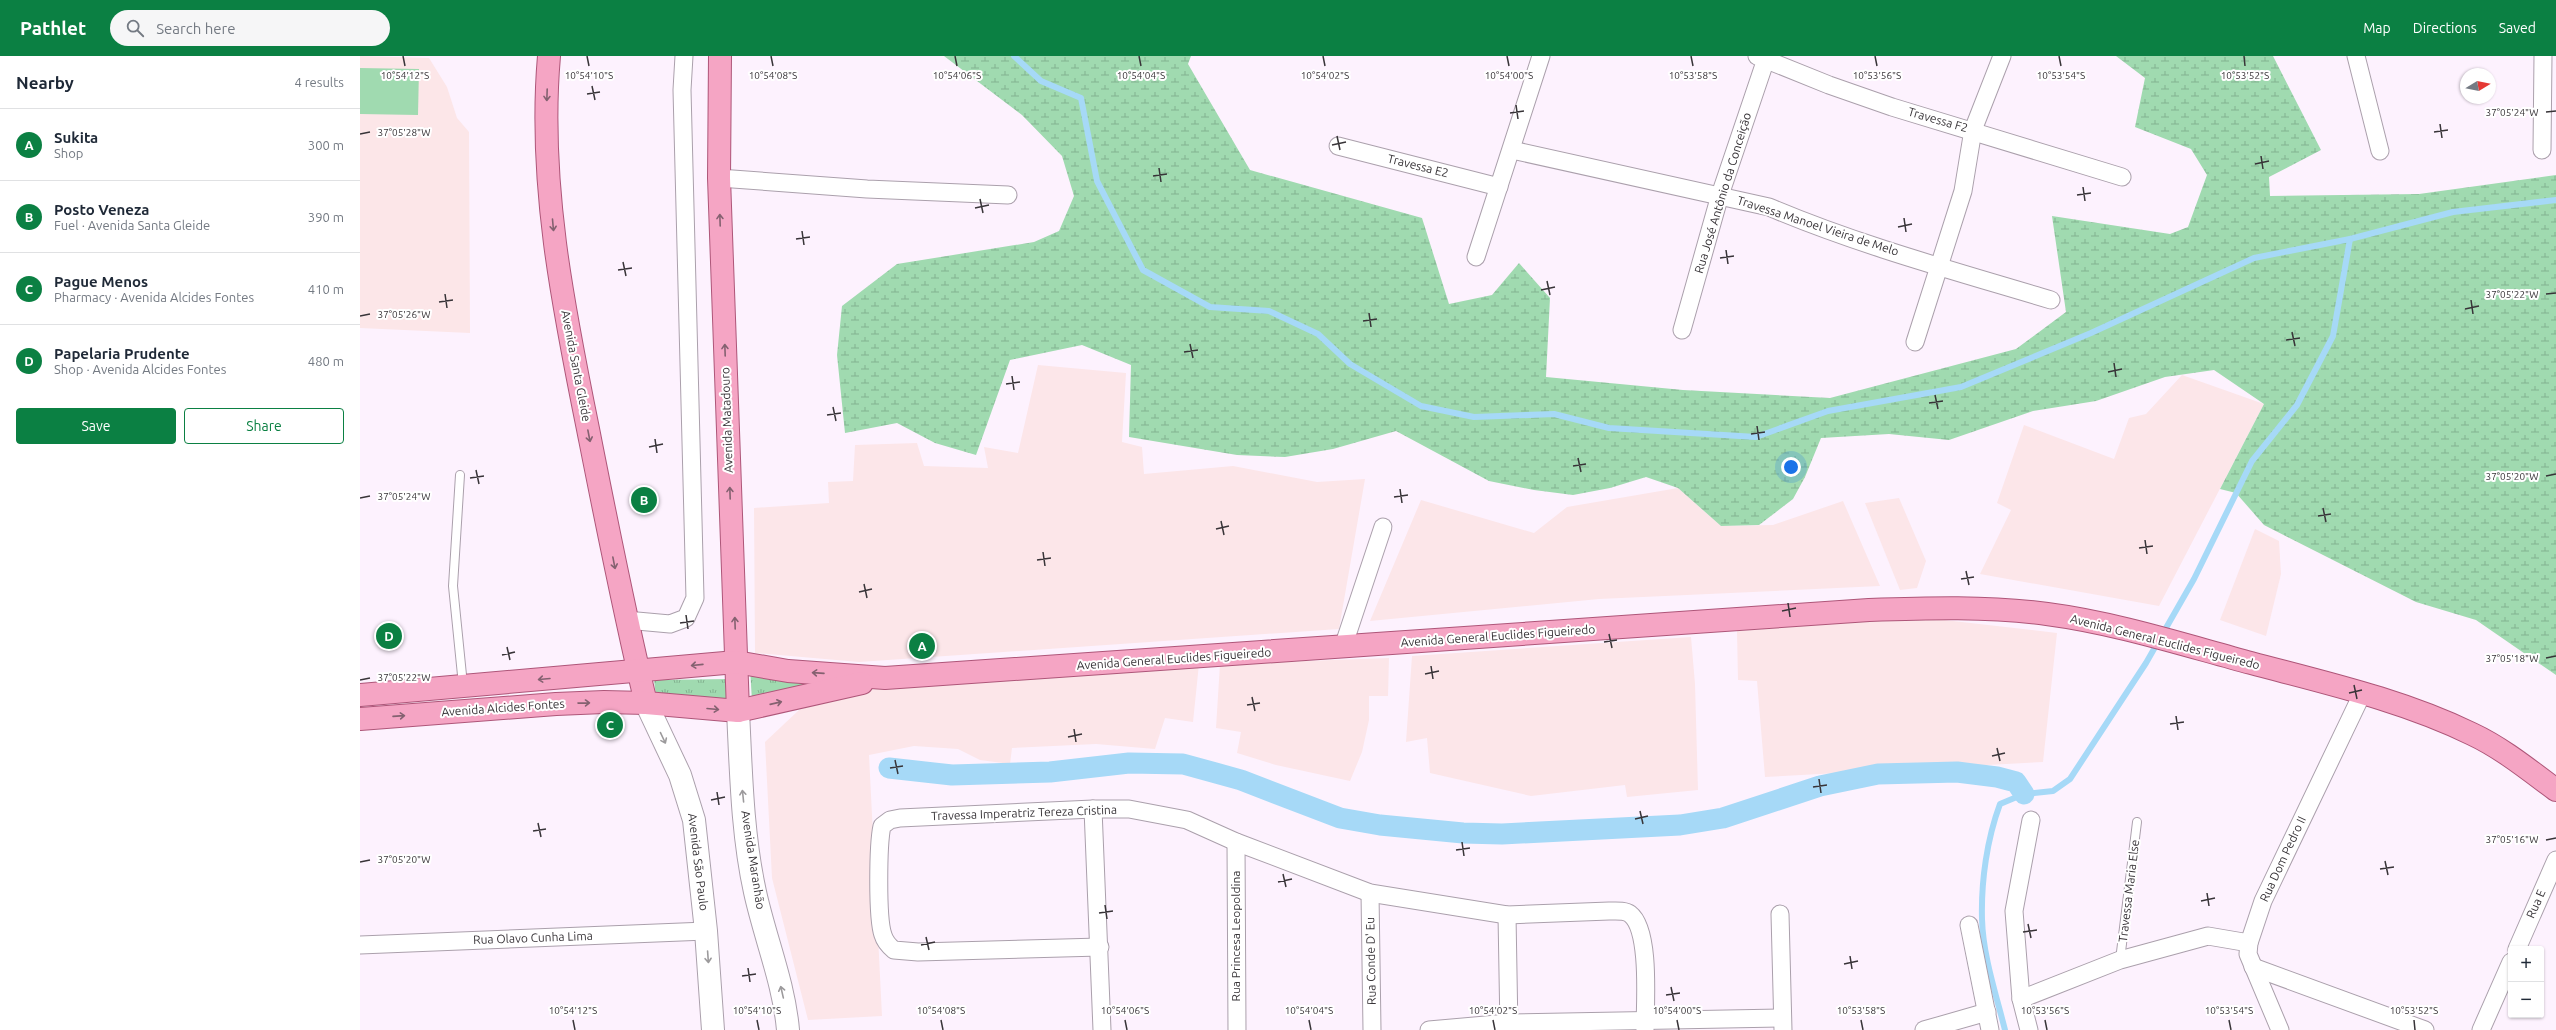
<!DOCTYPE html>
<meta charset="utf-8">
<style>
:root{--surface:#fff;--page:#f6f6f7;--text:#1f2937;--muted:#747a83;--line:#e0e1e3;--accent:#0b8043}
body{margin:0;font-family:Ubuntu,sans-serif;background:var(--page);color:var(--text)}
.controls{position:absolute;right:12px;bottom:12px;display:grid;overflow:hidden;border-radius:4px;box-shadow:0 1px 3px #0004}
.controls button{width:36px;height:36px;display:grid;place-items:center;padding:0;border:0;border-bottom:1px solid var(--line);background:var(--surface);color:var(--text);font:20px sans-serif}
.compass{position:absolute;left:2100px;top:12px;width:36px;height:36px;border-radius:50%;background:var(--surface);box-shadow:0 1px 3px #0004;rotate:80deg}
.you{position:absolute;left:1431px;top:411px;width:14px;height:14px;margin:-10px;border:3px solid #fff;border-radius:50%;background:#1a73e8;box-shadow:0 0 0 6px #1a73e833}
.badge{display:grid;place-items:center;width:26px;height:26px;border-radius:50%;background:var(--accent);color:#fff;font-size:13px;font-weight:700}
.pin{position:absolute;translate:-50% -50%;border:2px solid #fff;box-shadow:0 1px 4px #0006}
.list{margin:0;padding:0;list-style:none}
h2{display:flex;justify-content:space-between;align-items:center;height:52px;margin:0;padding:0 16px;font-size:17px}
h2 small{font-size:13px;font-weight:400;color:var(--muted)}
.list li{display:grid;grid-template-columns:26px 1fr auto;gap:12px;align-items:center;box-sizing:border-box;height:72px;padding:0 16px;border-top:1px solid var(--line)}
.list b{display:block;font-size:15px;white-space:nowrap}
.list p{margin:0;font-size:13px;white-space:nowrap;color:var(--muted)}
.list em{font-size:13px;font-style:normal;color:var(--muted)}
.actions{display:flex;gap:8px;padding:12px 16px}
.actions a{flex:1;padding:9px 0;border:1px solid var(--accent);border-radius:4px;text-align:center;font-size:14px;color:var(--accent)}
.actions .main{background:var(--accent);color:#fff}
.icon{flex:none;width:22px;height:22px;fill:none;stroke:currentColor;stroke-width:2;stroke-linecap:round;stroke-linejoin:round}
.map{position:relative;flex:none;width:2196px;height:974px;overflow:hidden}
header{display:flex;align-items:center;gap:24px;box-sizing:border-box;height:56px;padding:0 20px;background:var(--accent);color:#fff}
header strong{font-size:19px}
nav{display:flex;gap:22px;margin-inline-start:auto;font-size:14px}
.search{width:280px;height:36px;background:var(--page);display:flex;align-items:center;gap:10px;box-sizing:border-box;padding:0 14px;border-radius:22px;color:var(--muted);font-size:15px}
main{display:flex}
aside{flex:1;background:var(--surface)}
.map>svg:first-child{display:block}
.commercial{fill:#fce6e9}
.education{fill:#fce6e8}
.grass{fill:url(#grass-tufts)}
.wetland{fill:url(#wetland-marsh)}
.garden{fill:#a0dab0}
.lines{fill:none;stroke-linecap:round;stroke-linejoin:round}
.stream{stroke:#a6d9f7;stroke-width:6}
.canal{stroke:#a6d9f7;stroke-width:21}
.lane-casing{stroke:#aba0ac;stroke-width:10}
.street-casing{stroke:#aba0ac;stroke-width:19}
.secondary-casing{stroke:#aba0ac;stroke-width:24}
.primary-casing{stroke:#ae5679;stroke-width:24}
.lane{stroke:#fff;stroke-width:8}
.street{stroke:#fff;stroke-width:17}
.secondary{stroke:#fff;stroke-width:22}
.primary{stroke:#f5a5c4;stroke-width:22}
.oneway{stroke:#846170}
.oneway2{stroke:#9c9a9c}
.ticks{fill:none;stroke:#383438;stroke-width:1.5}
.labels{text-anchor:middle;stroke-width:4;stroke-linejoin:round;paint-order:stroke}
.street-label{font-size:12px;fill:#383438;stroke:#fff}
.ticks-label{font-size:10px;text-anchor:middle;fill:#383438;stroke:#fff;stroke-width:4;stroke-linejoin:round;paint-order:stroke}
</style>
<header>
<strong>Pathlet</strong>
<div class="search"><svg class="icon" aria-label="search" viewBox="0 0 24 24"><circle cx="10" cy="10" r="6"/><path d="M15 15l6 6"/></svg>Search here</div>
<nav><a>Map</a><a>Directions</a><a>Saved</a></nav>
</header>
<main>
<aside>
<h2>Nearby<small>4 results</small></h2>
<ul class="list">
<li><span class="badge">A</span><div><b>Sukita</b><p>Shop</p></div><em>300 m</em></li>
<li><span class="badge">B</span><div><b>Posto Veneza</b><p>Fuel · Avenida Santa Gleide</p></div><em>390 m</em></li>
<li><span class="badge">C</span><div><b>Pague Menos</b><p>Pharmacy · Avenida Alcides Fontes</p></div><em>410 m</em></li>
<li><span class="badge">D</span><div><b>Papelaria Prudente</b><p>Shop · Avenida Alcides Fontes</p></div><em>480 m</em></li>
</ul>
<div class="actions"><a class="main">Save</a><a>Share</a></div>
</aside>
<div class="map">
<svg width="2196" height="974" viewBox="0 0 2196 974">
<defs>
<pattern id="grass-tufts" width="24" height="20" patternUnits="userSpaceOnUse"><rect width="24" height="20" fill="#a0dab0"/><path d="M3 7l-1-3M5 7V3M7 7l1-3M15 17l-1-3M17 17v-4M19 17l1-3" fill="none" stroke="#83b290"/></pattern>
<pattern id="wetland-marsh" width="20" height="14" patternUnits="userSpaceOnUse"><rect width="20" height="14" fill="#a0dab0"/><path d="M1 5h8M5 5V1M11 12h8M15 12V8" fill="none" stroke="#83b290"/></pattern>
</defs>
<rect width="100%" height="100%" fill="#fdf2fe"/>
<g class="commercial">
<path d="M 678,309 L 766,317 L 762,386 L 782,391 L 784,418 L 873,410 L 957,426 L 1005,423 L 979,573 L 499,606 L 395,597 L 394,452 L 469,447 L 468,426 L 493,425 L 495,389 L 557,387 L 564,410 L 628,412 L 624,391 L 658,397 Z"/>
<path d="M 1822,319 L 1904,348 L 1799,550 L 1620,518 L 1651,454 L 1637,447 L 1664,369 L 1754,403 L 1769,362 L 1786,358 Z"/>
<path d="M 1318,432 L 1361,470 L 1413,469 L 1483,445 L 1520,530 L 1239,543 L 1010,565 L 1061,444 L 1174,477 L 1207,451 Z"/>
<path d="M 1539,442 L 1566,505 L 1557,532 L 1540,534 L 1505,447 Z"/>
<path d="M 1895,473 L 1919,485 L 1921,518 L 1906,580 L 1860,564 Z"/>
<path d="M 1558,561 L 1697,577 L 1683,706 L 1405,721 L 1397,625 L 1378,624 L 1377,575 Z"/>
<path d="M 1331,581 L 1335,628 L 1338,734 L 1267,741 L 1265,729 L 1171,740 L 1070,717 L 1067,682 L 1046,686 L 1052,600 Z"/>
<path d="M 1029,602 L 1028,640 L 1009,640 L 1009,664 L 1002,696 L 990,725 L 916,709 L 877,697 L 881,676 L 856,672 L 860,608 Z"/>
<path d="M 839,608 L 833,666 L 805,662 L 795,693 L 736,688 L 652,692 L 650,708 L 620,704 L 598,693 L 554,690 L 509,699 L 522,960 L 448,964 L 412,822 L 405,686 L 439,654 L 524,627 Z"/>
</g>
<path class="education" d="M 0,0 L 69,2 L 87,31 L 97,62 L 109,76 L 110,277 L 0,272 Z"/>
<g class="grass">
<path d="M 390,612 L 491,627 L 392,645 Z"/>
<path d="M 370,623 L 371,645 L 296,640 L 294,624 Z"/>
</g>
<path class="wetland" d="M 584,0 L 831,0 L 828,8 L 890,114 L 1062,162 L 1089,248 L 1132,239 L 1159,207 L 1190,242 L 1186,321 L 1323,334 L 1470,342 L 1656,293 L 1706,256 L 1692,160 L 1810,178 L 1828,171 L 1847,119 L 1831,93 L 1775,71 L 1785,22 L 1756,0 L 1913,0 L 1961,94 L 1909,121 L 1910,140 L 2059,138 L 2196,119 L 2196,619 L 2116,564 L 2056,546 L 1904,469 L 1876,437 L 1860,433 L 1904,348 L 1854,314 L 1805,321 L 1736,345 L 1673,355 L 1589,384 L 1529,378 L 1461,382 L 1445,421 L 1433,443 L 1399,469 L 1361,470 L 1318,432 L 1286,421 L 1250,432 L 1213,439 L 1174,434 L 1129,425 L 1036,375 L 973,393 L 925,401 L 877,399 L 769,381 L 771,309 L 722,289 L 650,304 L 616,399 L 575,387 L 537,367 L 485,377 L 477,299 L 482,250 L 537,208 L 674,186 L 699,175 L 714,140 L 702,100 L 662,59 Z"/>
<path class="garden" d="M 0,12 L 59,13 L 58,59 L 0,58 Z"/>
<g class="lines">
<g class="stream">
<path d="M 654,0 L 681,25 L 721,42 L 737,125 L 783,214 L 850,251 L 909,255 L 958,278 L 990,308 L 1061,350 L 1114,361 L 1194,358 L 1249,372 L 1396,381 L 1468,355 L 1601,331 L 1731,277 L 1894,202 L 1990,183 L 2093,156 L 2196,144"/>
<path d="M 1645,974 C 1636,938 1623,900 1622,863 C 1621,825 1627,783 1640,748 L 1664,738 L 1693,735 L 1710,723 L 1786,607 L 1834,523 L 1892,405 L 1937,349 L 1973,280 L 1990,183"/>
</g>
<path class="canal" d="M 529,712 L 592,719 L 690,716 L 769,707 L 823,708 L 881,724 L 980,762 L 1020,769 L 1103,777 L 1142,778 L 1320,769 L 1363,762 L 1460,730 L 1518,718 L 1597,716 L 1637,721 L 1656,726 L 1664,738"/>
<defs>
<g id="lane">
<path d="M 100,419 L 93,530 L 103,629"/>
<path d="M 1760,904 L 1777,766"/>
</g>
<g id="street">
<path d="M 1397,0 L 1469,29 L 1532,51 L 1762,121"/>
<path d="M 1996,0 L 2020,95"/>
<path d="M 978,90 L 1139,131"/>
<path d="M 1152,94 L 1409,151 C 1498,189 1598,216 1691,244"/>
<path d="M 2182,94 L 2183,0"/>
<path d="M 359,122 L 507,133 L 648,139"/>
<path d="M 1116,201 L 1181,0"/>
<path d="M 1322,274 L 1360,139 L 1407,0"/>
<path d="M 1555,286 L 1603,135 L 1613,74 L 1642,0"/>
<path d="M 266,564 L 310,568 L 326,562 L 335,542 L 322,34 L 324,0"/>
<path d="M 983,591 L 1023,471"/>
<path d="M 733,753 L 742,974"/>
<path d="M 876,786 L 877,974"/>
<path d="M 1010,837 L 1012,974"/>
<path d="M 1420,858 L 1423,974"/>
<path d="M 1147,859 L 1149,974"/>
<path d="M 1609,869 L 1630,974"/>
<path d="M 0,889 L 346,875"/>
<path d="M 740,891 L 558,896 L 534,894 C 529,890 525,886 523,879 C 517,862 518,788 522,770 L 530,764 L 540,762 L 733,753 L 769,753 L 827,764 L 876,786 L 1010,837 L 1147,859 L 1249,855 C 1255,855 1265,854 1270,858 C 1291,874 1285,949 1285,974"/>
<path d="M 2157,893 L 2196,804"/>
<path d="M 1893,911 L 2065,974"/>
<path d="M 1661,943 L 1760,904 L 1848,880 L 1889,887"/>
<path d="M 1069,974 L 1148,967 L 1422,962"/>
<path d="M 1564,974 L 1627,956"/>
<path d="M 1669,974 L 1661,943 L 1654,855 L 1671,764"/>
<path d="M 1920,974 L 1888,898 L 1889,887 L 1903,845 L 2003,636"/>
<path d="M 2121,974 L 2151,906"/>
</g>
<g id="secondary">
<path d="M 286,647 L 320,719 L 334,764 L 346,875 L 353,974"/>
<path d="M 378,655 C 381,715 382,777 395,836 C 405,882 424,927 428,974"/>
</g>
<g id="primary">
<path d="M 189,0 C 178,125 203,250 228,373 C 246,464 264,556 286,647"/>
<path d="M 360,0 L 359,122 L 378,655"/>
<path d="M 0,639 L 376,606 L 428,615 L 525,622 L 1509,554 C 1568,552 1628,550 1687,558 C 1756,567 1824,589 1891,607 C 1966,627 2042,644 2112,678 C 2142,692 2169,714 2196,734"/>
<path d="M 0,663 L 196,648 L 244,646 L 286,647 L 378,655 L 502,627"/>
</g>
</defs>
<use href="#lane" class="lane-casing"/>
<use href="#street" class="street-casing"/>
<use href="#secondary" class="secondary-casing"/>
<use href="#primary" class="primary-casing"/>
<use href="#lane" class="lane"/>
<use href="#street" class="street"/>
<use href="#secondary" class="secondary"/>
<use href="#primary" class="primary"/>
</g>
<defs><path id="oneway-shaft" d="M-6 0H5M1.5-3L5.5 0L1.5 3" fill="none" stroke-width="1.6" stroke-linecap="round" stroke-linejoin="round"/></defs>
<g class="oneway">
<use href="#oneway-shaft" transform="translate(187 39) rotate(92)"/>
<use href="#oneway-shaft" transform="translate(360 164) rotate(-92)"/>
<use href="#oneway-shaft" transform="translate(193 169) rotate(85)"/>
<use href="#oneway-shaft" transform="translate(365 294) rotate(-92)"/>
<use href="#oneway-shaft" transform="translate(229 380) rotate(79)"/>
<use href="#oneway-shaft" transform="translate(370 437) rotate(-92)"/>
<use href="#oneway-shaft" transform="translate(254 507) rotate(79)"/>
<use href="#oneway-shaft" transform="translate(375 567) rotate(-92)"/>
<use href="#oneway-shaft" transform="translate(337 609) rotate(174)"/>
<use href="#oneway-shaft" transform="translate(458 617) rotate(-176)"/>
<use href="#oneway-shaft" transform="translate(184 623) rotate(175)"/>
<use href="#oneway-shaft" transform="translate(224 647) rotate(-1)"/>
<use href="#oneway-shaft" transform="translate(416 647) rotate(-13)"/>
<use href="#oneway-shaft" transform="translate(353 653) rotate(5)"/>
<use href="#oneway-shaft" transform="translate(39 660) rotate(-4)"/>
</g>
<g class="oneway2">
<use href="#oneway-shaft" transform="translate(303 682) rotate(65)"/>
<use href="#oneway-shaft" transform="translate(383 740) rotate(-96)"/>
<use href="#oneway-shaft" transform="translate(348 901) rotate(86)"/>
<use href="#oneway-shaft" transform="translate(422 936) rotate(-103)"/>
</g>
<path class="ticks" d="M 43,0 L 45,10M 227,0 L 229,10M 411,0 L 413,10M 595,0 L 597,10M 779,0 L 781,10M 963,0 L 965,10M 1147,0 L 1149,10M 1331,0 L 1333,10M 1515,0 L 1517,10M 1699,0 L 1701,10M 1884,0 L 1885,10M 232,30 L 235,44M 227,38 L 240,36M 1156,49 L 1158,63M 2186,56 L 2196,55M 1150,57 L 1164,55M 2080,68 L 2082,82M 2074,76 L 2088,74M 0,78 L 10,76M 977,80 L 980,94M 972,89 L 986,86M 1901,100 L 1903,113M 1895,108 L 1909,105M 799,112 L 801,126M 793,120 L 807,118M 1723,131 L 1725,145M 1717,139 L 1731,137M 620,143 L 623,157M 615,152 L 629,149M 1544,162 L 1546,176M 1538,171 L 1552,168M 442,175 L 444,189M 436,183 L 450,181M 1366,194 L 1368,208M 1360,202 L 1374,200M 263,206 L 266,220M 258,214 L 272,212M 1187,225 L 1190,239M 1181,234 L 1195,231M 85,238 L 87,252M 2186,238 L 2196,237M 2111,244 L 2113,258M 79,246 L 93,244M 2105,253 L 2119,250M 1009,257 L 1011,271M 0,260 L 10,258M 1003,265 L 1017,263M 1932,276 L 1935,290M 1926,284 L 1940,282M 830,288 L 833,302M 824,296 L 838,294M 1754,307 L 1756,321M 1748,316 L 1762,313M 652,320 L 654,334M 646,328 L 660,326M 1575,339 L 1578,353M 1569,347 L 1583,345M 473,351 L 476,365M 467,359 L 481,357M 1397,370 L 1399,384M 1391,378 L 1405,376M 295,383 L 297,397M 289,391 L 303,388M 1218,402 L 1221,416M 1213,410 L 1226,408M 116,414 L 119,428M 2186,420 L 2196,418M 110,422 L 124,420M 1040,433 L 1042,447M 1034,441 L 1048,439M 0,442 L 10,440M 1963,452 L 1966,466M 1958,460 L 1971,458M 861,465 L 864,479M 856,473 L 869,470M 1785,484 L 1787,498M 1779,492 L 1793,490M 683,496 L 685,510M 677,504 L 691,502M 1606,515 L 1609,529M 1601,523 L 1614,521M 504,528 L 507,542M 499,536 L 512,533M 1428,547 L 1430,561M 1422,555 L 1436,552M 326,559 L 328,573M 320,567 L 334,565M 1249,578 L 1252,592M 1244,586 L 1257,584M 147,591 L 150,604M 142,599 L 155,596M 2186,602 L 2196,600M 1071,610 L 1073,623M 1065,618 L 1079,615M 0,624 L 10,622M 1994,629 L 1997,643M 1989,637 L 2002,634M 892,641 L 895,655M 887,649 L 900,647M 1816,660 L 1818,674M 1810,668 L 1824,666M 714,673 L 716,686M 708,681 L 722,678M 1637,692 L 1640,705M 1632,700 L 1645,697M 535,704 L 538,718M 530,712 L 543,710M 1459,723 L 1461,737M 1453,731 L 1467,729M 357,736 L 359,749M 351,744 L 365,741M 1280,755 L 1283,768M 1275,763 L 1288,760M 178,767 L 181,781M 173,775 L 186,773M 2186,784 L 2196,782M 1102,786 L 1104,800M 1096,794 L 1110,792M 2025,805 L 2028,819M 0,806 L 10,804M 2020,813 L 2034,811M 923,818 L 926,831M 918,826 L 932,823M 1847,837 L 1849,850M 1841,845 L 1855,842M 745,849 L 747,863M 739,857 L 753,855M 1668,868 L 1671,882M 1663,876 L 1677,874M 566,881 L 569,894M 561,889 L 575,886M 1490,900 L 1492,913M 1484,908 L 1498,905M 388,912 L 390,926M 382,920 L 396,918M 1311,931 L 1314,945M 1306,939 L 1320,937M 213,964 L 215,974M 397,964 L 399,974M 581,964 L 583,974M 765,964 L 767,974M 949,964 L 951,974M 1133,964 L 1135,974M 1317,964 L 1319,974M 1501,964 L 1503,974M 1685,964 L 1687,974M 1869,964 L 1871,974M 2054,964 L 2055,974"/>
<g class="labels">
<g class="street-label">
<text transform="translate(1578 64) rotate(16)" y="4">Travessa F2</text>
<text transform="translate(1058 110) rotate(14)" y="4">Travessa E2</text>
<text transform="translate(1363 137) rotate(-73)" y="4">Rua José Antônio da Conceição</text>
<text transform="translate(1458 170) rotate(18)" y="4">Travessa Manoel Vieira de Melo</text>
<text transform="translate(216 310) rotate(79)" y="4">Avenida Santa Gleide</text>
<text transform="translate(367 364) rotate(-92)" y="4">Avenida Matadouro</text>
<text transform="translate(1138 580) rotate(-4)" y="4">Avenida General Euclides Figueiredo</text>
<text transform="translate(1805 586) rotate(14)" y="4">Avenida General Euclides Figueiredo</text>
<text transform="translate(814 603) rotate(-4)" y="4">Avenida General Euclides Figueiredo</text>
<text transform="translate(143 652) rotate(-4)" y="4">Avenida Alcides Fontes</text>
<text transform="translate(664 757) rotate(-2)" y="4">Travessa Imperatriz Tereza Cristina</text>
<text transform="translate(1923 803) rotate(-65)" y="4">Rua Dom Pedro II</text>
<text transform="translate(393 804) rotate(81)" y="4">Avenida Maranhão</text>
<text transform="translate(338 806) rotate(83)" y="4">Avenida São Paulo</text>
<text transform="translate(1769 835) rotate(-83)" y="4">Travessa Maria Else</text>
<text transform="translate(2176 848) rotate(-66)" y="4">Rua E</text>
<text transform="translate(876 880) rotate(-90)" y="4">Rua Princesa Leopoldina</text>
<text transform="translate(173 882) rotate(-2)" y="4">Rua Olavo Cunha Lima</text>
<text transform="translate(1011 905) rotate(-91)" y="4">Rua Conde D' Eu</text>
</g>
</g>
<g class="ticks-label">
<text x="45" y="23">10°54'12"S</text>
<text x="229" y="23">10°54'10"S</text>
<text x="413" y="23">10°54'08"S</text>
<text x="597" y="23">10°54'06"S</text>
<text x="781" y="23">10°54'04"S</text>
<text x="965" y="23">10°54'02"S</text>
<text x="1149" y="23">10°54'00"S</text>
<text x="1333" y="23">10°53'58"S</text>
<text x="1517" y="23">10°53'56"S</text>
<text x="1701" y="23">10°53'54"S</text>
<text x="1885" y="23">10°53'52"S</text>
<text x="2152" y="60">37°05'24"W</text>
<text x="44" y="80">37°05'28"W</text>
<text x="2152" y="242">37°05'22"W</text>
<text x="44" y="262">37°05'26"W</text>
<text x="2152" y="424">37°05'20"W</text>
<text x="44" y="444">37°05'24"W</text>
<text x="2152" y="606">37°05'18"W</text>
<text x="44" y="625">37°05'22"W</text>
<text x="2152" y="787">37°05'16"W</text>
<text x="44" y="807">37°05'20"W</text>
<text x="213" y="958">10°54'12"S</text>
<text x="397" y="958">10°54'10"S</text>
<text x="581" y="958">10°54'08"S</text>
<text x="765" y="958">10°54'06"S</text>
<text x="949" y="958">10°54'04"S</text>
<text x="1133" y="958">10°54'02"S</text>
<text x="1317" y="958">10°54'00"S</text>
<text x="1501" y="958">10°53'58"S</text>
<text x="1685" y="958">10°53'56"S</text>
<text x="1869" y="958">10°53'54"S</text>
<text x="2054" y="958">10°53'52"S</text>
</g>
</svg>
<div class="controls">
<button>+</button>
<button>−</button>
</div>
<svg class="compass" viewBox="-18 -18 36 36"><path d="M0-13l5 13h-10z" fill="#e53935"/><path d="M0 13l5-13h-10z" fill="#747a83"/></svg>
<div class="you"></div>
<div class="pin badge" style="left:562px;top:590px">A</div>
<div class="pin badge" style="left:284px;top:444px">B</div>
<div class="pin badge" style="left:250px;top:669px">C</div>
<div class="pin badge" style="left:29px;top:580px">D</div>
</div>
</main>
